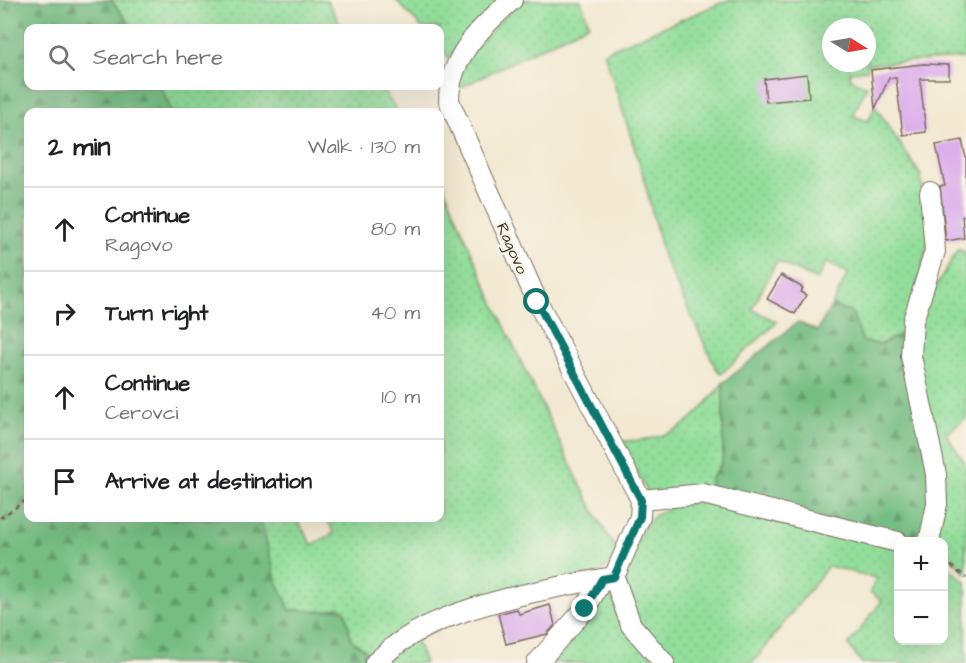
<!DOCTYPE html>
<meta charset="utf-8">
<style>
:root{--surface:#fff;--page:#f2f2f2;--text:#202124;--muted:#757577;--line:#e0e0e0}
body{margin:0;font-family:"Architects Daughter",sans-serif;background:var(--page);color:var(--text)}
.controls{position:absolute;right:18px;bottom:18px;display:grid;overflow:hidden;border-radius:12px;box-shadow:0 6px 24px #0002}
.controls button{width:54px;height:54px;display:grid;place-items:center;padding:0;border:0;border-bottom:2px solid var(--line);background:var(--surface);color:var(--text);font:30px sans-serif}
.compass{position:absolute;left:822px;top:18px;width:54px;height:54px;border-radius:50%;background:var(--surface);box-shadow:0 6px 24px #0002;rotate:101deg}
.stop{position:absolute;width:18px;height:18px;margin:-14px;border:4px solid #0f766e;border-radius:50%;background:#fff}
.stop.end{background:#0f766e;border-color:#fff;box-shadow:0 2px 6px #0008}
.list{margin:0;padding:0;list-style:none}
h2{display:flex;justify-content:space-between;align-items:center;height:78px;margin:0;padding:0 24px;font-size:26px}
h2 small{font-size:20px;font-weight:400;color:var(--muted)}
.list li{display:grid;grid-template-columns:39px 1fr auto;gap:18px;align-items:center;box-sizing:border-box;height:84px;padding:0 24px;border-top:2px solid var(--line)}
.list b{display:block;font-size:22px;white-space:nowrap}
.list p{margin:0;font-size:20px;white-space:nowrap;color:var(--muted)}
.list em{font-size:20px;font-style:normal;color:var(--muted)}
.icon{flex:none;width:33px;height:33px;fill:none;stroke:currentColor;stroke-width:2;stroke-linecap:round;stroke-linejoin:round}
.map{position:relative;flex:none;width:966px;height:663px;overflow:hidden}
.search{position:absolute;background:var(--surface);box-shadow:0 6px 24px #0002;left:24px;top:24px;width:420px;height:66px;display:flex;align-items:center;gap:15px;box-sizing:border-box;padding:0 21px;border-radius:12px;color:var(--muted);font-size:22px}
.panel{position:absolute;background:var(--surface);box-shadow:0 6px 24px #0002;left:24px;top:108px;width:420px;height:414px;border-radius:12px}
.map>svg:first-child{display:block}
.grass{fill:url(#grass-dots);stroke:#67845c;stroke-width:1.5;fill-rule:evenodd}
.forest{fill:url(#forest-firs);stroke:#587450;stroke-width:1.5}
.building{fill:#dcadeb}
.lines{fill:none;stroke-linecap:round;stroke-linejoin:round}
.street-casing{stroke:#7b6d5d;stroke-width:22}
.path{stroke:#7b6d5d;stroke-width:3;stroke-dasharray:4.5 4.5;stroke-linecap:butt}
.street{stroke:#fff;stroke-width:20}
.route{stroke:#0f766e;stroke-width:8}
.labels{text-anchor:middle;stroke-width:5;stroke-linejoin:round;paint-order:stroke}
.street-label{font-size:16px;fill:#3b2a1e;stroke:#f7f3e8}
</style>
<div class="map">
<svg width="966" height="663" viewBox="0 0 966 663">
<defs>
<pattern id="grass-dots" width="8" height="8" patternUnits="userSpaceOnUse" patternTransform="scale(1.5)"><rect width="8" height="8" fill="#93de9b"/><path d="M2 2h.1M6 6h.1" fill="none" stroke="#80bf85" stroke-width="1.8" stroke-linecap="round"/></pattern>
<pattern id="forest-firs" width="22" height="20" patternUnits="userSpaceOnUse" patternTransform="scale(1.5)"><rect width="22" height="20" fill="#76bd83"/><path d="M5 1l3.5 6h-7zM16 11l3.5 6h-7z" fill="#629a6b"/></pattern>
</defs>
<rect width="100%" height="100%" fill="#f7f3e8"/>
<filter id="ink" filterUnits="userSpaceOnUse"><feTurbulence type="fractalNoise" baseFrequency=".0167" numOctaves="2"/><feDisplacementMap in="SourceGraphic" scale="12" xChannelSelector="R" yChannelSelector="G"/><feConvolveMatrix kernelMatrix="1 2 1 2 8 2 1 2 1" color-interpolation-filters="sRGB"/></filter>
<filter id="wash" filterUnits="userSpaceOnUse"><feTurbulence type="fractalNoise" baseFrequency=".008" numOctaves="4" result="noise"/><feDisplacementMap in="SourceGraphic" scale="24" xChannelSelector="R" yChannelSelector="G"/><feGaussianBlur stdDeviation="1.35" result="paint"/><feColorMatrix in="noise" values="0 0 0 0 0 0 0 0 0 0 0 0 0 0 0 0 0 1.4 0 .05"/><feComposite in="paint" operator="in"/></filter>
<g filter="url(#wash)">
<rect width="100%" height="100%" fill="#f3e9d3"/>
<g class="grass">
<path d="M 111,0 L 327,0 L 342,28 L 133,28 Z"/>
<path d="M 396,0 L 504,0 L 470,29 L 448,58 L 440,48 L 440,28 L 422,28 Z"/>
<path d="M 522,0 L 581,0 L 589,24 L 454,91 C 457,61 500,20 522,0 Z"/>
<path d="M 728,0 L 966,0 L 966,58 L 869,64 L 867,70 L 849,72 L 851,79 L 867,86 L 853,116 L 868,121 L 875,106 L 920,174 L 931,228 L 908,331 L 881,344 L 863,342 L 852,313 L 832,305 L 848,273 L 826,262 L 817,280 L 777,261 L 752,309 L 777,322 L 721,374 L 716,368 L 663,256 L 643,175 L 604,52 ZM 831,27 L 867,27 L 867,63 L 831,63 Z"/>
<path d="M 160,86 L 380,86 L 398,112 L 172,112 Z"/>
<path d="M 440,176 C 475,264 514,349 556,434 C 575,474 594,514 617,551 L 609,566 L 599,573 L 551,584 L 372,656 L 351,639 L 346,613 L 290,610 L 276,579 L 260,518 L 296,518 L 312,545 L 334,533 L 326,518 L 440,518 Z"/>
<path d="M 958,249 L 966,253 L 966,315 L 962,319 L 966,324 L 966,418 L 946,434 L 966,464 L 966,573 L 944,551 L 944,542 L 937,541 L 916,355 L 921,313 Z"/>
<path d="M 723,383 L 723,455 L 721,464 L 710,480 L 712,492 L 648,493 L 620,441 C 674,441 691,424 723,383 Z"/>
<path d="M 706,502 L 898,548 L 898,640 L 944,640 L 944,564 L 966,582 L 966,663 L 862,663 L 848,645 L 882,601 L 870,592 L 876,578 L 828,566 L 753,663 L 669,663 L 635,620 L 622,570 C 645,524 649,503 706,502 Z"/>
<path d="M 607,592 L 656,663 L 543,663 L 602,594 Z"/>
<path d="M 415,637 L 425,663 L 384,663 Z"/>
</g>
<g class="forest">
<path d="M 0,0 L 111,0 L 133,28 L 28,28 L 28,86 L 160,86 L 172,112 L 28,112 L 28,518 L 260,518 L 276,579 L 290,610 L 327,611 L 340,607 L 346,613 L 351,639 L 372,656 L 363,663 L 0,663 Z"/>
<path d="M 832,305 L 852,313 L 863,342 L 881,344 L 908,331 L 926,448 L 931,507 L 924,526 L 915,536 L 905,538 L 712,492 L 710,480 L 721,464 L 723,455 L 723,383 L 798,322 L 817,331 Z"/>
</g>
<g id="blocks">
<g class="building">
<path d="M 923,64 L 949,65 L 949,79 L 920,79 L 926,132 L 903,135 L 896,78 L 889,78 L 875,109 L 871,70 Z"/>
<path d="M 807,74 L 809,98 L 766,102 L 764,79 Z"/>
<path d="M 962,140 L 966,158 L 966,216 L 962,216 L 964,238 L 946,241 L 940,186 L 945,186 L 936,145 Z"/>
<path d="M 781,275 L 803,288 L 800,292 L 806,295 L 795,314 L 767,299 Z"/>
<path d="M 550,605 L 555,625 L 547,634 L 506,644 L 498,614 L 517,609 L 519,614 Z"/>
</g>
</g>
</g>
<g filter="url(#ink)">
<use href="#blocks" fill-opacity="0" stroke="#7b6d5d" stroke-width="1.5"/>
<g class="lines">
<defs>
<g id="street">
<path d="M 512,0 C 481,27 449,57 449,101 L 537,301 L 641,500 L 640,517 L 614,577"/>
<path d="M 641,500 L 703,494 L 898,542"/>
<path d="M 929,542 L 937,504 L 936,474 L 911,356 L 913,321 L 935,251 L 930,192"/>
<path d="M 614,577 L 631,625 L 664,663"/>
<path d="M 375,663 C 384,655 393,646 403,640 C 454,605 553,587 614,577"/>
<path d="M 537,663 L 585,609 L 602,579"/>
</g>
</defs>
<use href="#street" class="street-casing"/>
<g class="path">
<path d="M 0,518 L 28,499"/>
<path d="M 944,560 L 966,578"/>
</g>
<use href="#street" class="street"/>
</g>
</g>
<g class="lines" filter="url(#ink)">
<path class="route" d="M 537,302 L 641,500 L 640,517 L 614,577 L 602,579 L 585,609"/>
</g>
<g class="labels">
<g class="street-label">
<text transform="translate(513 248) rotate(66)" y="6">Ragovo</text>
</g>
</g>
</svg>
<div class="controls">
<button>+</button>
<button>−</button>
</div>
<svg class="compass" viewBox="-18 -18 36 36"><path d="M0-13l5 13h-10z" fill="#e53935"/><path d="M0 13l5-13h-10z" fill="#757577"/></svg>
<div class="stop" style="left:537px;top:302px"></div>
<div class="stop end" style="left:585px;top:609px"></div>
<div class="search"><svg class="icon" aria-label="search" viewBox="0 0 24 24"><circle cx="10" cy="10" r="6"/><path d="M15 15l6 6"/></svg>Search here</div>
<section class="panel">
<h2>2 min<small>Walk · 130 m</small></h2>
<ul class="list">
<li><svg class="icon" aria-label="ahead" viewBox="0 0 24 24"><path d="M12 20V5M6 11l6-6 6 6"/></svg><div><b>Continue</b><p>Ragovo</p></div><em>80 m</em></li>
<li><svg class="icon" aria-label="right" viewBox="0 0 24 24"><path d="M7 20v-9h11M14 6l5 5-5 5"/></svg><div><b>Turn right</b></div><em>40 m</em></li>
<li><svg class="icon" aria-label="ahead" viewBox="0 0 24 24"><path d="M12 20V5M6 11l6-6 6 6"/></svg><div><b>Continue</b><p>Cerovci</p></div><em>10 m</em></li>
<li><svg class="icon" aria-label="arrive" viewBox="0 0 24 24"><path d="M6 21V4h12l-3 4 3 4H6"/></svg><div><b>Arrive at destination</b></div></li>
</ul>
</section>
</div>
